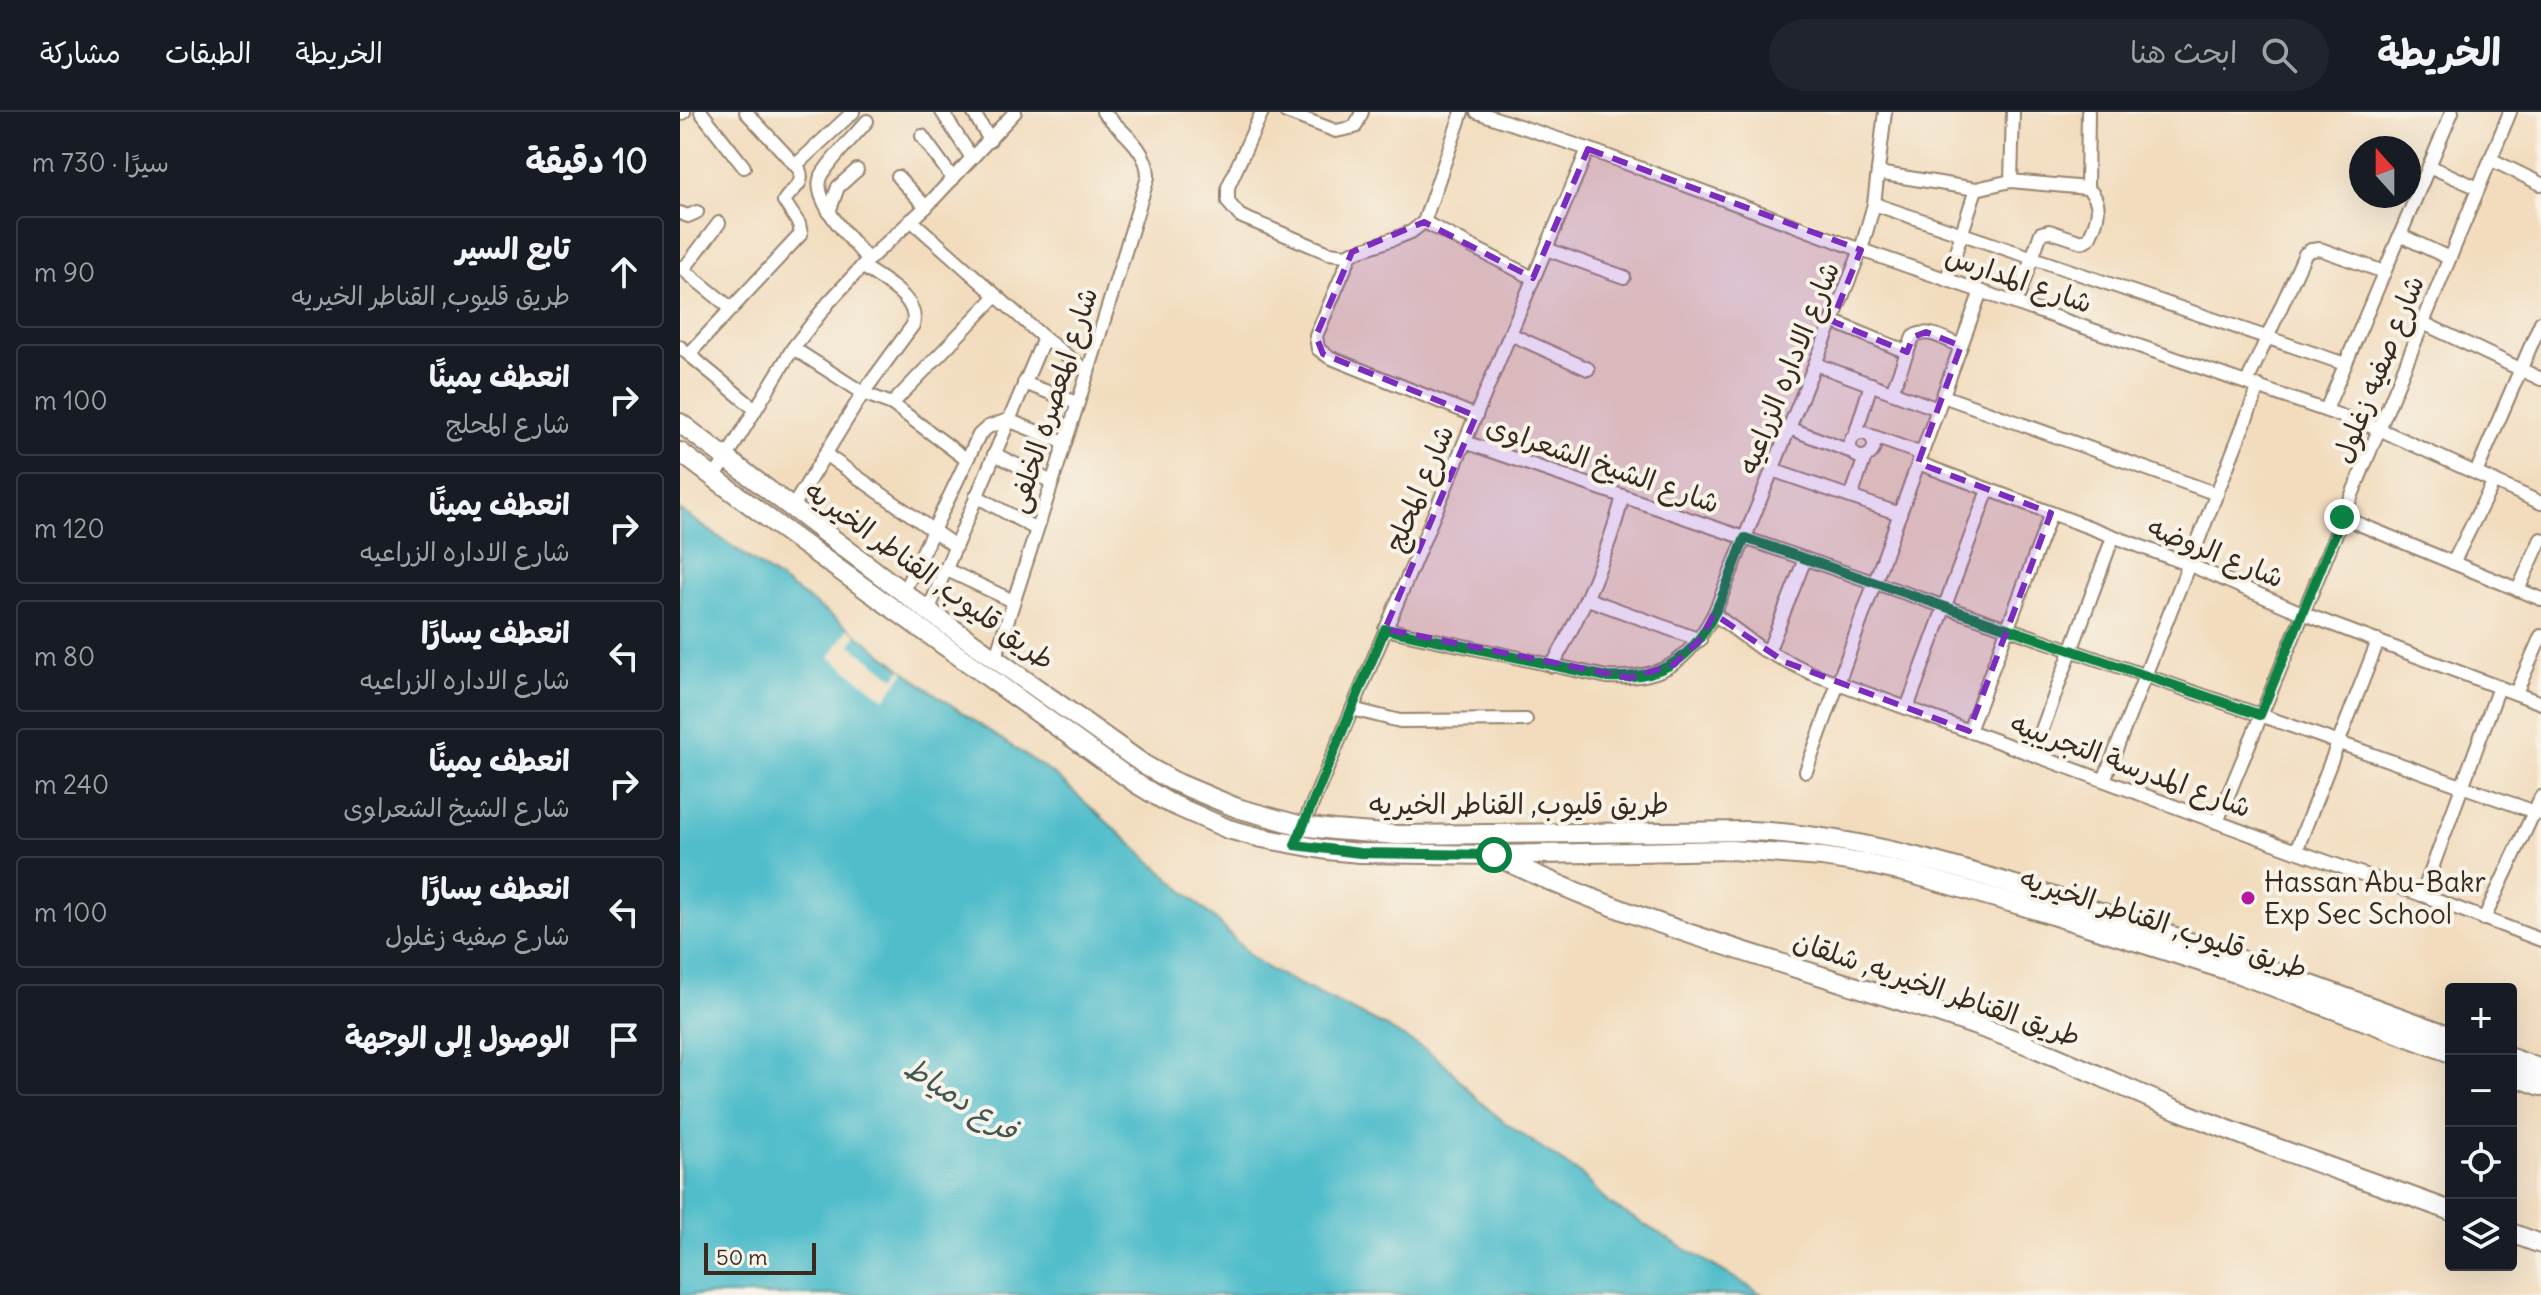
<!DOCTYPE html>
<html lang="ar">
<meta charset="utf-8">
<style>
:root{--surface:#171b24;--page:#20242c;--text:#f1f3f6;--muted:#9ea1a6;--line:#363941}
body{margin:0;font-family:Delius,"Playpen Sans Arabic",sans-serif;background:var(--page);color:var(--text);direction:rtl}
.controls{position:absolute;right:24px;bottom:24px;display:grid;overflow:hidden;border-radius:8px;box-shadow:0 8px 32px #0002}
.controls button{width:72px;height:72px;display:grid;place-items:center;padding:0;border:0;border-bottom:2px solid var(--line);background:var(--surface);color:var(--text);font:40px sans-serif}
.compass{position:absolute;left:1669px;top:24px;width:72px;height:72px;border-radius:50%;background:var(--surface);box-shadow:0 8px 32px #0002;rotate:339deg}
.scale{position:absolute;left:24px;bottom:20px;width:112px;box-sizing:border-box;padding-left:8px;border:4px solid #3b2a1e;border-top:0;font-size:22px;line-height:28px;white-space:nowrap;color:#3b2a1e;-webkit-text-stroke:6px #f7f3e8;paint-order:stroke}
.stop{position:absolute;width:24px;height:24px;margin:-18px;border:6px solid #0b8043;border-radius:50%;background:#fff}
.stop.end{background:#0b8043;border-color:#fff;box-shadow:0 2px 8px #0008}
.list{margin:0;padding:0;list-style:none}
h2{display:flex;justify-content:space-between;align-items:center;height:104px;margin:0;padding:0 32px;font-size:34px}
h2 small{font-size:26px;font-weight:400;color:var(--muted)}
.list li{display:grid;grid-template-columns:52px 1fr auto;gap:24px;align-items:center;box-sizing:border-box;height:112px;margin:0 16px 16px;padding:0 16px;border:2px solid var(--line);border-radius:8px}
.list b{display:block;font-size:30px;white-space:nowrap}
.list p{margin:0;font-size:26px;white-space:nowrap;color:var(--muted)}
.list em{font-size:26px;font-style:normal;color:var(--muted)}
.icon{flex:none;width:44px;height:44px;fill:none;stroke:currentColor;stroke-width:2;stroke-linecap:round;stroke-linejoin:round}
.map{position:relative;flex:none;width:1861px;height:1183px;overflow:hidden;direction:ltr}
header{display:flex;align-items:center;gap:48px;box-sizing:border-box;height:112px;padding:0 40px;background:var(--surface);border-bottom:2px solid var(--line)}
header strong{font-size:38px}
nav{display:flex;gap:44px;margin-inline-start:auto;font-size:28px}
.search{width:560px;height:72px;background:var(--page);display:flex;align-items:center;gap:20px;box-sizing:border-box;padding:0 28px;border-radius:44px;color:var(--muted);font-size:30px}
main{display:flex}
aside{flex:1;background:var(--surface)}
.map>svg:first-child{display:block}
.water{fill:#51bdcb;stroke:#467474;stroke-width:2}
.pier{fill:#f2dcbd}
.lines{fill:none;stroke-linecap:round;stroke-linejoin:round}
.street-casing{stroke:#96836e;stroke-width:16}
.secondary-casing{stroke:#96836e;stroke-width:22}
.street{stroke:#fff;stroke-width:12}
.secondary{stroke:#fff;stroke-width:18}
.route{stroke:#0b8043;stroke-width:10}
.marked{fill:#7b2cbf;fill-opacity:0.2;stroke:#7b2cbf;stroke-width:6;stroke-dasharray:16 10;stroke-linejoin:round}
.poi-dot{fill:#b5179e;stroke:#f7f3e8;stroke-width:3}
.labels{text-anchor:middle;stroke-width:8;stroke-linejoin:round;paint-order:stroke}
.street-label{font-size:28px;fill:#3b2a1e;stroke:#f7f3e8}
.poi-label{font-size:28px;fill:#3b2a1e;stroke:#f7f3e8;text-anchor:start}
.water-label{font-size:30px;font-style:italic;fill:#425652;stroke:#f7f3e8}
</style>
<header>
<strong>الخريطة</strong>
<div class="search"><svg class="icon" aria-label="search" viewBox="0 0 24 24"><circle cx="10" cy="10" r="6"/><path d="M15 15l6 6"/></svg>ابحث هنا</div>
<nav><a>الخريطة</a><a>الطبقات</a><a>مشاركة</a></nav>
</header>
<main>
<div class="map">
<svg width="1861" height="1183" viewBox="0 0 1861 1183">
<rect width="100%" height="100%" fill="#f7f3e8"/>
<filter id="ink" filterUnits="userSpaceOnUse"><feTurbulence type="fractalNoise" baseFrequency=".0125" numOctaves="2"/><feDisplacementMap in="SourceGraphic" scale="16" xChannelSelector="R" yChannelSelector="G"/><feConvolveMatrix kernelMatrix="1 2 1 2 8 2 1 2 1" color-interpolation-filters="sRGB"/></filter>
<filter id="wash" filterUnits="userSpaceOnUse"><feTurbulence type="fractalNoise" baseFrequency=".006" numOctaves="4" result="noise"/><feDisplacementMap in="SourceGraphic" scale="32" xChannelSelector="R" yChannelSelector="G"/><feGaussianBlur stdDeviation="1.8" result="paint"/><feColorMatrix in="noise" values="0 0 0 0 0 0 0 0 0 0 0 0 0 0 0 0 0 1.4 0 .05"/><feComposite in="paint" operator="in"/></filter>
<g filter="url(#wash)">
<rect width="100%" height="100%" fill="#f2dcbd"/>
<path class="water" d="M 0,398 L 169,516 L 248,577 L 377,665 L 538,810 L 569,843 L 590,858 L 706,915 L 749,940 L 767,954 L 798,988 L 824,1010 L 903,1064 L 928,1091 L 1083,1183 L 0,1183 Z"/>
<path class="pier" d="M 169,516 L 177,522 L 171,533 L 214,566 L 222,557 L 225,559 L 205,587 L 150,545 Z"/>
</g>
<g filter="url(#ink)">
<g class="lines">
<defs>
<g id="street">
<path d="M 21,0 L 64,55"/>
<path d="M 262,0 L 292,46"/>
<path d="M 293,0 L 310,28"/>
<path d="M 582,0 L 548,75 L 548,90 L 560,104 L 649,141 L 666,143 L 716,126 L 731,120 L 744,110 L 782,0"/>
<path d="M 606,0 L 656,19 L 675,15 L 682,0"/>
<path d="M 797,0 L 908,37 L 1181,138 L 1699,317 L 1861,391"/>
<path d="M 0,2 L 4,0"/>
<path d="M 187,9 C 173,26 153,44 142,63 C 128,86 174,130 188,148"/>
<path d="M 242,24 L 273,67"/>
<path d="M 1810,47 L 1861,72"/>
<path d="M 116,53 L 173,0"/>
<path d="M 1749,54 L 1798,76"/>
<path d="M 1198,61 L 1296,77 L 1331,69 L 1407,76 C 1424,90 1418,108 1409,126 L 1402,130 L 1369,119 L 1361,121 L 1336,191"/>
<path d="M 218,65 L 246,95"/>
<path d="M 1331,69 L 1333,0"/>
<path d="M 1407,76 L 1408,0"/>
<path d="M 1194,92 L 1665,252"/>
<path d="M 149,100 L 158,75 L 177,58"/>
<path d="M 0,101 L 8,104 L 17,100"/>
<path d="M 231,108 L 364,226 L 408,260"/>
<path d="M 744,110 L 853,166"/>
<path d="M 1720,123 L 1769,146"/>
<path d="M 866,137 L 944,165"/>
<path d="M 672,140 L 636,224 L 638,237 L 649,245 L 796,304"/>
<path d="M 0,155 L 52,197"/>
<path d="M 3,158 L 39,111"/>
<path d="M 1267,167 L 1296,77"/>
<path d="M 1152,209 L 1227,240"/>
<path d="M 1743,211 L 1861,267"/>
<path d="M 830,222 L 908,257"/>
<path d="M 0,235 L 75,297"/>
<path d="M 113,236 L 183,281 L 212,292 L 286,347"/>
<path d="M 9,242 L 121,122 L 119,112 L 104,89 C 111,77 126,73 119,57 L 66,0"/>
<path d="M 1135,252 L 1258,297"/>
<path d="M 1567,270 L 1625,142 L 1631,138 L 1640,137 L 1704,160"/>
<path d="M 344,271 L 397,291"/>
<path d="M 1212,280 L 1233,225 C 1248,215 1265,228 1281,234"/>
<path d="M 1263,284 L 1537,382"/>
<path d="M 212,292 L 316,184"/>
<path d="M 1646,298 L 1772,0"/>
<path d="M 1109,316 L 1172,340"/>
<circle cx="1182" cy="333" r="12"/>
<path d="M 1175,323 L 1191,272"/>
<path d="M 1189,323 L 1242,342"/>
<path d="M 785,330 L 1580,603 L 1861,702"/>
<path d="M 145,342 L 275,434"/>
<path d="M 314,342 L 372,370"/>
<path d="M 1238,351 L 1510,453 L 1622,501 L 1861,591"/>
<path d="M 1092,358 L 1220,402"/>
<path d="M 1796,361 L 1861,210"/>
<path d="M 34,366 L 113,236 L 149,190 L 188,148 L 246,95 L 335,0"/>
<path d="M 296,384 L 356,417"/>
<path d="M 1171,385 L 1185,345"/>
<path d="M 112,396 L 183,281 L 233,213 C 240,186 201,168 182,154"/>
<path d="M 1662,405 L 1861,487"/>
<path d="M 1773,451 L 1814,369"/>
<path d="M 265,457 L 333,489"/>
<path d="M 1838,478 L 1861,427"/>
<path d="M 224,479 L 299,323 L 308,315 L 328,308 L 385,331"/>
<path d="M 908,487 L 1020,528"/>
<path d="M 248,499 L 364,226"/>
<path d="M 1034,502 L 1080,536 L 1131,561 L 1616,739 L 1742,783 L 1861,828"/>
<path d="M 705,517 L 927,565 C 983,568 1008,550 1034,502 L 1181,138 L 1194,92 L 1205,0"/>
<path d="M 1088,540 L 1125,447"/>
<path d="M 315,547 L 408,260 L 468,65 C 469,38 440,18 423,0"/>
<path d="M 872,554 C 903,499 927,445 943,384"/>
<path d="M 1836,581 L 1861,524"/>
<path d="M 1227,596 L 1308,378"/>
<path d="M 672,597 L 720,609 L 846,608"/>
<path d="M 1289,619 L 1371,401"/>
<path d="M 1353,642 L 1433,425"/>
<path d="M 1126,659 L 1301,179"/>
<path d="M 1424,668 L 1579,274"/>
<path d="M 1537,710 L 1830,0"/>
<path d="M 615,733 L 908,37"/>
<path d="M 1616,739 L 1698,529"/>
<path d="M 1742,783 L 1819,575"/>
<path d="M 1804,807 L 1861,685"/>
</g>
<g id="secondary">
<path d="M 0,311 L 248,499 L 466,654 L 495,670 L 557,696 L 622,714 L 654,718 L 718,723 L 1070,719 C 1176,723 1277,755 1377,786 C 1510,828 1640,876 1771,924"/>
<path d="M 0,340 L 101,416 L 457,672 L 487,690 L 548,717 L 582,726 L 647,738 L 680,741 L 814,743 L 1051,738 L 1142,745 L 1187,752 L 1232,762 L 1340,793 L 1474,835 L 1559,862 L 1771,941"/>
<path d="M 816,744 C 973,821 1144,860 1308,918 C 1375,941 1438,974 1503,1000 C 1591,1036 1682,1066 1771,1099"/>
<path d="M 1831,946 L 1861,957"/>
<path d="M 1831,963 L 1861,974"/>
<path d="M 1831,1121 L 1861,1132"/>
</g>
</defs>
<use href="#street" class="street-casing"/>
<use href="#secondary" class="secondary-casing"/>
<use href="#street" class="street"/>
<use href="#secondary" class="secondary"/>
</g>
</g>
<g class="lines" filter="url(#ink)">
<path class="route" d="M 814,743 L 680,741 L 615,733 L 705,517 L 927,565 C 1023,570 1035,499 1065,426 L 1580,603 L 1662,405"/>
</g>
<path class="marked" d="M 908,37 L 1181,138 L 1152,209 L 1227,240 L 1233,225 L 1246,220 L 1281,234 L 1238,351 L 1371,401 L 1289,619 L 1105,550 L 1034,502 L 1020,528 L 993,553 L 950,566 L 705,517 L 796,304 L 643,242 L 636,224 L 672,140 L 744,110 L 853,166 Z"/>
<circle class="poi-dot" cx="1568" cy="786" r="8"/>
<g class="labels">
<g class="street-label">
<text transform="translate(1339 167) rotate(19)" y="10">شارع المدارس</text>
<text transform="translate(1108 256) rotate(-68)" y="10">شارع الاداره الزراعيه</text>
<text transform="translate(1698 257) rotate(-68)" y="10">شارع صفيه زغلول</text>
<text transform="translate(372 288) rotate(-72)" y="10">شارع المعصره الخلفى</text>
<text transform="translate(923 352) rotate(19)" y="10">شارع الشيخ الشعراوى</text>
<text transform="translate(739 376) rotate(-67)" y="10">شارع المحلج</text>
<text transform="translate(1536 440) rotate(22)" y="10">شارع الروضه</text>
<text transform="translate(250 463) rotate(36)" y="10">طريق قليوب, القناطر الخيريه</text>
<text transform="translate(1451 653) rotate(20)" y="10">شارع المدرسة التجريبيه</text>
<text x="839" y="702">طريق قليوب, القناطر الخيريه</text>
<text transform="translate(1484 811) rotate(18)" y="10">طريق قليوب, القناطر الخيريه</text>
<text transform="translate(1257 876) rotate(19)" y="10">طريق القناطر الخيريه, شلقان</text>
</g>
<g class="poi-label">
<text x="1584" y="780">Hassan Abu-Bakr<tspan x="1584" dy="32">Exp Sec School</tspan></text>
</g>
<g class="water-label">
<text transform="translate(281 987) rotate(33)" y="10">فرع دمياط</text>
</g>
</g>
</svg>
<div class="controls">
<button>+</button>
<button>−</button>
<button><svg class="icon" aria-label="locate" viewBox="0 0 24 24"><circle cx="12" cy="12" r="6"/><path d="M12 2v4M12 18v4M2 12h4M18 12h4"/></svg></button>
<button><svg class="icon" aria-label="layers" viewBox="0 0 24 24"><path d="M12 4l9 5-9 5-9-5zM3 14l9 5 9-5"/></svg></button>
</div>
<svg class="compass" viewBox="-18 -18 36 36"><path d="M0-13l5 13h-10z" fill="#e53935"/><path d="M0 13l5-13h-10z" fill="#9ea1a6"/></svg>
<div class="scale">50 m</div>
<div class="stop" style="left:814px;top:743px"></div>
<div class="stop end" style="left:1662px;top:405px"></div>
</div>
<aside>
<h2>10 دقيقة<small>سيرًا · 730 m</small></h2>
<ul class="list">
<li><svg class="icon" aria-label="ahead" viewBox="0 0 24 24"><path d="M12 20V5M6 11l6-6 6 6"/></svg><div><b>تابع السير</b><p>طريق قليوب, القناطر الخيريه</p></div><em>90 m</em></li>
<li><svg class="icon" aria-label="right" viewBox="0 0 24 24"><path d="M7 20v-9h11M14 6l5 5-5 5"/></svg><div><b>انعطف يمينًا</b><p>شارع المحلج</p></div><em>100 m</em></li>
<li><svg class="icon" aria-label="right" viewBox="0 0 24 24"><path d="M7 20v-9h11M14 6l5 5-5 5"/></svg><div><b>انعطف يمينًا</b><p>شارع الاداره الزراعيه</p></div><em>120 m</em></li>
<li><svg class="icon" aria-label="left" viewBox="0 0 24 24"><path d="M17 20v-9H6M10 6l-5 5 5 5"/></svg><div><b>انعطف يسارًا</b><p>شارع الاداره الزراعيه</p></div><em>80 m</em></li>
<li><svg class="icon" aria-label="right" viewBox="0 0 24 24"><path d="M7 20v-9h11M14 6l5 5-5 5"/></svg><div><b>انعطف يمينًا</b><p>شارع الشيخ الشعراوى</p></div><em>240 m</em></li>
<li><svg class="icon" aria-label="left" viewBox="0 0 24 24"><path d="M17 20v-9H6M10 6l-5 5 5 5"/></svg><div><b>انعطف يسارًا</b><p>شارع صفيه زغلول</p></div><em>100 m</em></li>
<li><svg class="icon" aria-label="arrive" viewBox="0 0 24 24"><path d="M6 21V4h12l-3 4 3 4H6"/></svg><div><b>الوصول إلى الوجهة</b></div></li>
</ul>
</aside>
</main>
